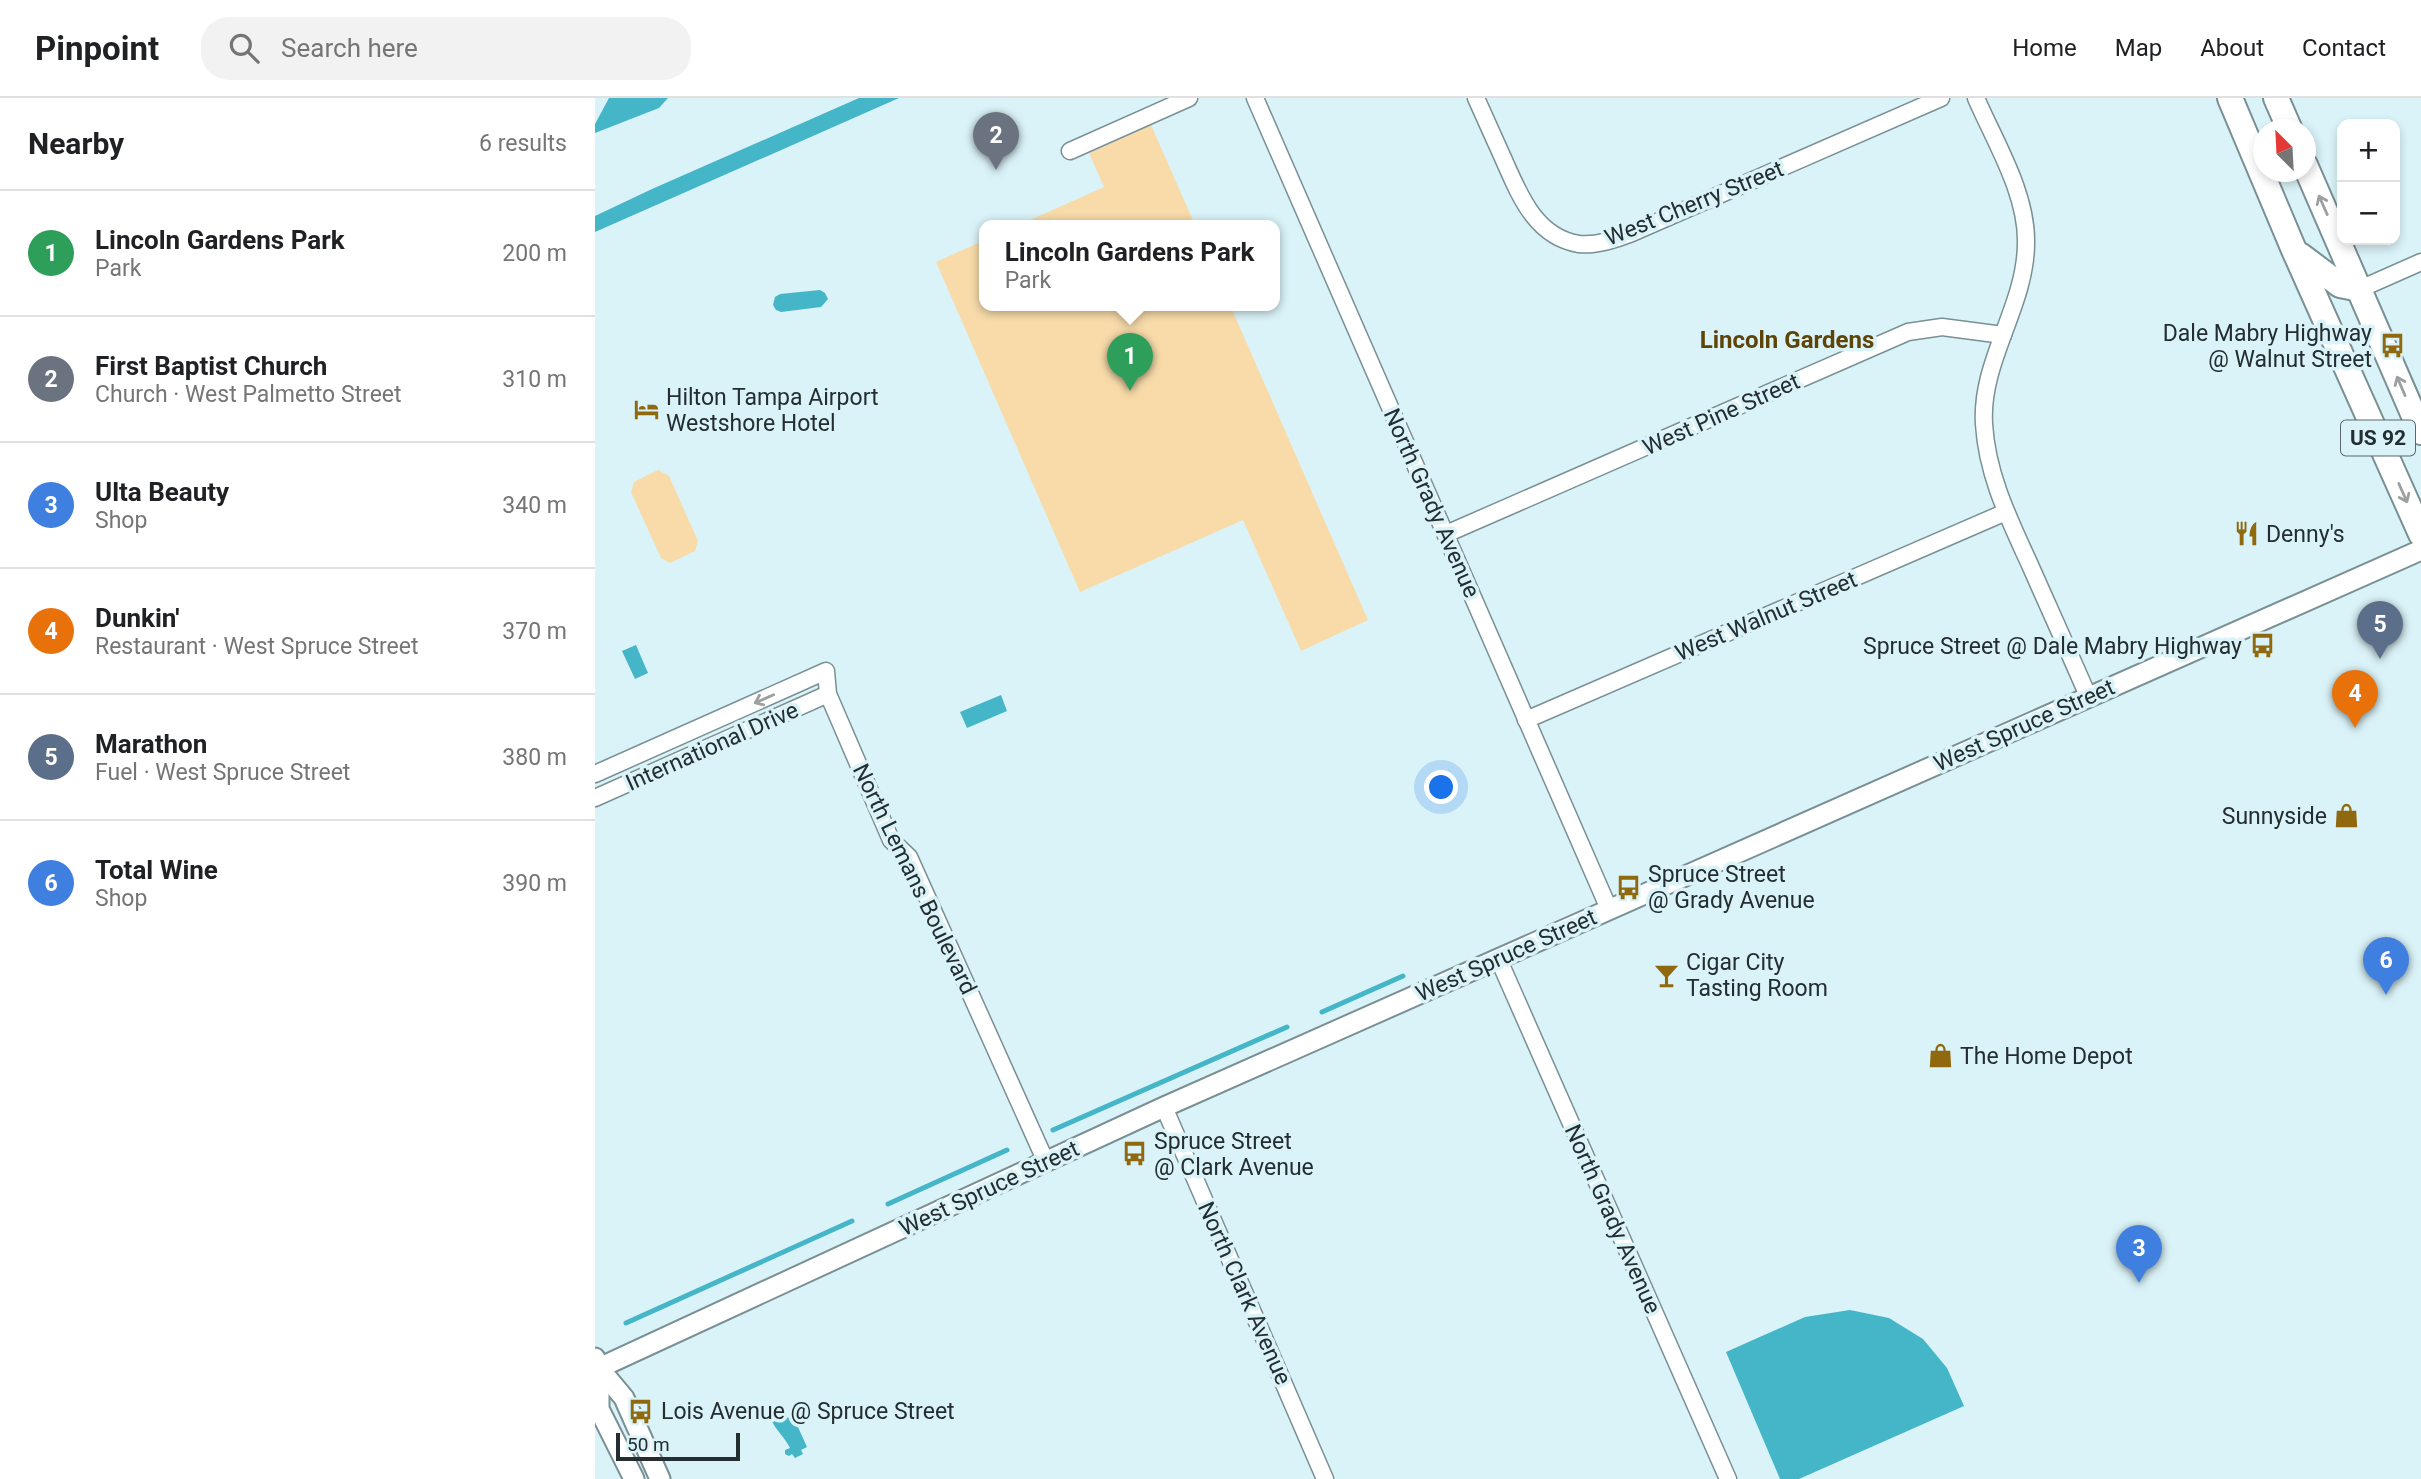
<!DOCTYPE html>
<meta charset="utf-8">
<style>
:root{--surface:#fff;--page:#f2f2f2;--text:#202124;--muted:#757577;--line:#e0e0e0;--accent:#d93025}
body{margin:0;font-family:Roboto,sans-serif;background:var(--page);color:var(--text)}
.controls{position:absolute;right:21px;top:21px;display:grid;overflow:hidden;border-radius:14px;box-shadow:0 4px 10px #0003}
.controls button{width:63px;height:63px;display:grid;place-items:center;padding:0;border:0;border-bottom:2px solid var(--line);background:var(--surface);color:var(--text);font:35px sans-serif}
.compass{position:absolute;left:1658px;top:21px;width:63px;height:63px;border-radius:50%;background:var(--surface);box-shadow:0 4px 10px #0003;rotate:336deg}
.scale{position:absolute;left:21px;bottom:18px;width:124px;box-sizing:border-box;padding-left:7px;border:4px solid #242d2f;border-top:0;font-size:19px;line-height:24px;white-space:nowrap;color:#242d2f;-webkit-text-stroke:5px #daf3f8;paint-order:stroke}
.you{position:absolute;left:847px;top:690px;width:24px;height:24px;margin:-18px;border:5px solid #fff;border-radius:50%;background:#1a73e8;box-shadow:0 0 0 10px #1a73e833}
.badge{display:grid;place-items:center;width:46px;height:46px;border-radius:50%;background:var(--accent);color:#fff;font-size:23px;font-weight:700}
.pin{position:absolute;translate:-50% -58px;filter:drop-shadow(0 2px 4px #0008)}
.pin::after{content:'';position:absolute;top:37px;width:24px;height:21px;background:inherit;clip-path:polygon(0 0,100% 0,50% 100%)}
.popup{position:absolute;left:384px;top:122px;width:301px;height:91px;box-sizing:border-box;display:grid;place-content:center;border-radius:14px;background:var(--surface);filter:drop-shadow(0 2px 5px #0005);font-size:23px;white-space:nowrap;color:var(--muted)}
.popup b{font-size:26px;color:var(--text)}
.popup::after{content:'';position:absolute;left:50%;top:100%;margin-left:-14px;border:14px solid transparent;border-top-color:var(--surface)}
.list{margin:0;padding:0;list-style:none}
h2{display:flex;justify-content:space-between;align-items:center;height:91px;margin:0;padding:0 28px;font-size:30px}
h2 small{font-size:23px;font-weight:400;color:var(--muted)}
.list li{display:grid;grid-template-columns:46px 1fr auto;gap:21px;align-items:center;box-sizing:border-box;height:126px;padding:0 28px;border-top:2px solid var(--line)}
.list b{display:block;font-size:26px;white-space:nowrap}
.list p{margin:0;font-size:23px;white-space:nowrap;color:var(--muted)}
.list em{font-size:23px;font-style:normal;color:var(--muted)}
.icon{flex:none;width:38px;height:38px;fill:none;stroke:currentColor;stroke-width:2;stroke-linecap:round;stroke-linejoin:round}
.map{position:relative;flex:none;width:1826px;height:1381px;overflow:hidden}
header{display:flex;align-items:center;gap:42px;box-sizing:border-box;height:98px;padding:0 35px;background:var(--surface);border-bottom:2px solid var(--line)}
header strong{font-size:33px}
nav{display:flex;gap:38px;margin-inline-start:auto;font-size:24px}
.search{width:490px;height:63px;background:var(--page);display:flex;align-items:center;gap:18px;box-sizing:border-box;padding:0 24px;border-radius:28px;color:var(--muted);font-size:26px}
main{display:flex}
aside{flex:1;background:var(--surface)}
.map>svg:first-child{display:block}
.green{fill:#f8dba9}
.water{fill:#45b5c8}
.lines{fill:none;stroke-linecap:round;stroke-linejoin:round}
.stream{stroke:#45b5c8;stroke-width:5}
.minor-casing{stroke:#799094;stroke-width:19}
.tertiary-casing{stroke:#799094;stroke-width:23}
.primary-casing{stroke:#799094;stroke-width:28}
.minor{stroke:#fff;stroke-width:16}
.tertiary{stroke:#fff;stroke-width:19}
.primary{stroke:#fff;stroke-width:24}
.oneway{stroke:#9ca0a1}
.labels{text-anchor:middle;stroke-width:7;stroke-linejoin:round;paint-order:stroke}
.shield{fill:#daf3f8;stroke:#5b686b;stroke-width:2}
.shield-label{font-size:21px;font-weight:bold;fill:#242d2f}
.street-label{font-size:23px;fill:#242d2f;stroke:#daf3f8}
.poi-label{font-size:23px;fill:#242d2f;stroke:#daf3f8;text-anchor:start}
.neighbourhood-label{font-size:24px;font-weight:bold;fill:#5f4407;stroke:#daf3f8}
</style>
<header>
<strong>Pinpoint</strong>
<div class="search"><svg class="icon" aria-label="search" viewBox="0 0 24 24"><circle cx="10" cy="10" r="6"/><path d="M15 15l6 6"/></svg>Search here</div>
<nav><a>Home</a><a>Map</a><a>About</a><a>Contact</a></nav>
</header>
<main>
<aside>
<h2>Nearby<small>6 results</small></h2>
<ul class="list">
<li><span class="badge" style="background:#2e9e5b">1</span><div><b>Lincoln Gardens Park</b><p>Park</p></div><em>200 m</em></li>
<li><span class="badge" style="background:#6b7280">2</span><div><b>First Baptist Church</b><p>Church · West Palmetto Street</p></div><em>310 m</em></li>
<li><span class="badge" style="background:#3f7fe0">3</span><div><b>Ulta Beauty</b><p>Shop</p></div><em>340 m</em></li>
<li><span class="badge" style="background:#e8710a">4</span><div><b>Dunkin'</b><p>Restaurant · West Spruce Street</p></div><em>370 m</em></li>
<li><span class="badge" style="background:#5c6f8a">5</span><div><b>Marathon</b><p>Fuel · West Spruce Street</p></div><em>380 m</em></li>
<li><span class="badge" style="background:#3f7fe0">6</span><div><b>Total Wine</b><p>Shop</p></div><em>390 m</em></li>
</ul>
</aside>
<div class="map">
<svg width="1826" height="1381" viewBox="0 0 1826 1381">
<rect width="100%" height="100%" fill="#daf3f8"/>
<g class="green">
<path d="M 556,27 L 600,127 L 424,127 L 509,89 L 494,55 Z"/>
<path d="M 390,142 L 390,207 L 635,207 L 773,522 L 706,553 L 648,422 L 485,494 L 341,164 Z"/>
<path d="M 63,372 L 74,378 L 103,443 L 100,453 L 75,465 L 66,460 L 36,394 L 39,384 Z"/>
</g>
<g class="water">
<path d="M 14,0 L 73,0 L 64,10 L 0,35 L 0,26 Z"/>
<path d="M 264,0 L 304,0 L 0,134 L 0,118 L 57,91 Z"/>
<path d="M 225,192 L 230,195 L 233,201 L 226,209 L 186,214 L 181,212 L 178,207 L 180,199 L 185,196 Z"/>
<path d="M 41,547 L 53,575 L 40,581 L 27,553 Z"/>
<path d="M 406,597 L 412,613 L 372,630 L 365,614 Z"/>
<path d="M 1255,1212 L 1294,1220 L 1328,1241 L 1352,1270 L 1369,1308 L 1204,1381 L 1185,1381 L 1131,1254 L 1210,1219 Z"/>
<path d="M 190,1315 L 193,1320 L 198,1318 L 212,1349 L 206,1352 L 208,1356 L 200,1360 L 197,1356 L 194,1358 L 190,1356 L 190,1352 L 195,1350 C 189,1338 181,1333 176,1321 Z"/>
</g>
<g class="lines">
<g class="stream">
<path d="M 727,914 L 808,878"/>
<path d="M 458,1032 L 692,929"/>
<path d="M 293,1106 L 412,1052"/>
<path d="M 31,1225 L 257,1123"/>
</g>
<defs>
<g id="minor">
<path d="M 660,0 L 1014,811"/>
<path d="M 881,0 C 890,20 899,40 908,60 C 924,96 940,139 984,146 C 1002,148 1021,141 1037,135 L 1346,0"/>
<path d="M 1381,0 C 1400,44 1432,95 1431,145 C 1431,208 1385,263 1389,326 C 1392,377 1414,421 1435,467 C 1454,510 1474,554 1493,598"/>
<path d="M 475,53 L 594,0"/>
<path d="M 1765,191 L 1826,164"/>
<path d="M 851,436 L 1313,234 L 1347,229 L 1408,237"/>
<path d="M 931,622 L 1411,414"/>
<path d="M 0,676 L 231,573 L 233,596 L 296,742 L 314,759 L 451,1064"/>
<path d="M 0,700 L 233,596"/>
<path d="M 903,860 L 1133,1381"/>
<path d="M 569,1009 L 730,1381"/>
</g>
<g id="tertiary">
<path d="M 0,1260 L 4,1270 L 29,1300 L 65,1381"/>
<path d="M 4,1270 L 569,1009 L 1826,452"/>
<path d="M 4,1270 L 4,1311 L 39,1381"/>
</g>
<g id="primary">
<path d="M 1635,0 L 1699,152 L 1826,436"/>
<path d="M 1681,0 L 1695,32"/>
<path d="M 1710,67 L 1826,334"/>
<path d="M 1705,157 L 1745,187 L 1765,191"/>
</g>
</defs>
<use href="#minor" class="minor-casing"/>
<use href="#tertiary" class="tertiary-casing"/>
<use href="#primary" class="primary-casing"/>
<use href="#minor" class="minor"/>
<use href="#tertiary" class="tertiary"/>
<use href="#primary" class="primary"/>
</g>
<defs><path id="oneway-shaft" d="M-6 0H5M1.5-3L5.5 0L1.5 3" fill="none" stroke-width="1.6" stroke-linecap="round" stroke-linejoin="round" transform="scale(1.75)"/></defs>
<g class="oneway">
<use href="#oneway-shaft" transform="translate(1728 107) rotate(-114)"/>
<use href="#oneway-shaft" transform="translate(1806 288) rotate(-113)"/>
<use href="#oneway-shaft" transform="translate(1808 395) rotate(66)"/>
<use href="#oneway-shaft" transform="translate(169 601) rotate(156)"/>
</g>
<defs>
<symbol id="bus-bare" viewBox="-9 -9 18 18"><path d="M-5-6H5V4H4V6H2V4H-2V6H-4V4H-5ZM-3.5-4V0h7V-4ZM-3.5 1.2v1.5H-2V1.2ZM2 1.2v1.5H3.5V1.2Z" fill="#90680e" stroke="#daf3f8" stroke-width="2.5" paint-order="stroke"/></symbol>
<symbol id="hotel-bare" viewBox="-9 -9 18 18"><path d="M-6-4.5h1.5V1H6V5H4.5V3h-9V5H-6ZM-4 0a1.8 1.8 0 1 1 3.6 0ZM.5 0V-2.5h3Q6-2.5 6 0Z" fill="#90680e" stroke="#daf3f8" stroke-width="2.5" paint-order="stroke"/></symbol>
<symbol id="restaurant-bare" viewBox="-9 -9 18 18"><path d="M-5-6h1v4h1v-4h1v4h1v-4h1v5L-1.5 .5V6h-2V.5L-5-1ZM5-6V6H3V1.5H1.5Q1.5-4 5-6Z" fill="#90680e" stroke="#daf3f8" stroke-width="2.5" paint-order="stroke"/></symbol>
<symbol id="shop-bare" viewBox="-9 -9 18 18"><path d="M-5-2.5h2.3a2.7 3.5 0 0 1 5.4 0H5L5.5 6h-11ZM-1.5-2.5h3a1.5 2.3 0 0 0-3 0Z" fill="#90680e" stroke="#daf3f8" stroke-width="2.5" paint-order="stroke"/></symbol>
<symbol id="bar-bare" viewBox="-9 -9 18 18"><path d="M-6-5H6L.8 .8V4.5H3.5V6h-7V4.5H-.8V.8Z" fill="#90680e" stroke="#daf3f8" stroke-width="2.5" paint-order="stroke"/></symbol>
</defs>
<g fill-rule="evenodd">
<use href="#bus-bare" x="1780" y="230" width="35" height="35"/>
<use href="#hotel-bare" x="34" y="294" width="35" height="35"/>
<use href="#restaurant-bare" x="1634" y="418" width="35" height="35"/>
<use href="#bus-bare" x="1650" y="530" width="35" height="35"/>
<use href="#shop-bare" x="1734" y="700" width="35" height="35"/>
<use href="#bus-bare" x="1016" y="772" width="35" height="35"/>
<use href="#bar-bare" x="1054" y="860" width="35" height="35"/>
<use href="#shop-bare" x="1328" y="940" width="35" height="35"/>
<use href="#bus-bare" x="522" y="1038" width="35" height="35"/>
<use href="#bus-bare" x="28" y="1296" width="35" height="35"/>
</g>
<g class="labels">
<rect class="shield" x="1746" y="322.5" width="74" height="35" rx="5"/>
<g class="shield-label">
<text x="1783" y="347">US 92</text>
</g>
<g class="street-label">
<text transform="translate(1099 105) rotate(-22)" y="8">West Cherry Street</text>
<text transform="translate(1126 316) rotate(-24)" y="8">West Pine Street</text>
<text transform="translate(837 405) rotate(66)" y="8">North Grady Avenue</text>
<text transform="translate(1171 518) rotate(-23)" y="8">West Walnut Street</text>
<text transform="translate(1429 627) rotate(-24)" y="8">West Spruce Street</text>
<text transform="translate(117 648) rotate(-24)" y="8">International Drive</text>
<text transform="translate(320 781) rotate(64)" y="8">North Lemans Boulevard</text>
<text transform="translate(911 857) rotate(-24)" y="8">West Spruce Street</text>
<text transform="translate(394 1090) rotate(-25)" y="8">West Spruce Street</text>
<text transform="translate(1018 1121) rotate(66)" y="8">North Grady Avenue</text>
<text transform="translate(650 1195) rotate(66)" y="8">North Clark Avenue</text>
</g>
<g class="poi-label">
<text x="1777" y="243" text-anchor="end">Dale Mabry Highway<tspan x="1777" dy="26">@ Walnut Street</tspan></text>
<text x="71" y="307">Hilton Tampa Airport<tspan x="71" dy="26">Westshore Hotel</tspan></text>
<text x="1671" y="444">Denny's</text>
<text x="1647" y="556" text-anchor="end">Spruce Street @ Dale Mabry Highway</text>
<text x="1732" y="726" text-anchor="end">Sunnyside</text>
<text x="1053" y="784">Spruce Street<tspan x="1053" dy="26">@ Grady Avenue</tspan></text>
<text x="1091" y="872">Cigar City<tspan x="1091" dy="26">Tasting Room</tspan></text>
<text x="1365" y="966">The Home Depot</text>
<text x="559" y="1051">Spruce Street<tspan x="559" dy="26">@ Clark Avenue</tspan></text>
<text x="66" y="1321">Lois Avenue @ Spruce Street</text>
</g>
<g class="neighbourhood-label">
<text x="1192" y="250">Lincoln Gardens</text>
</g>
</g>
</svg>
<div class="controls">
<button>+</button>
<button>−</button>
</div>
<svg class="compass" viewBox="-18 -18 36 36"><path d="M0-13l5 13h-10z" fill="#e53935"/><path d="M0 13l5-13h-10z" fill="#757577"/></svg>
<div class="scale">50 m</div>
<div class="you"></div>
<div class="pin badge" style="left:535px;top:293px;background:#2e9e5b">1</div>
<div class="popup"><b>Lincoln Gardens Park</b>Park</div>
<div class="pin badge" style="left:401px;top:72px;background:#6b7280">2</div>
<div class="pin badge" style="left:1544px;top:1185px;background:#3f7fe0">3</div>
<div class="pin badge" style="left:1760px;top:630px;background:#e8710a">4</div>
<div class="pin badge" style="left:1785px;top:561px;background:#5c6f8a">5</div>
<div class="pin badge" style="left:1791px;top:897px;background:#3f7fe0">6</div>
</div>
</main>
